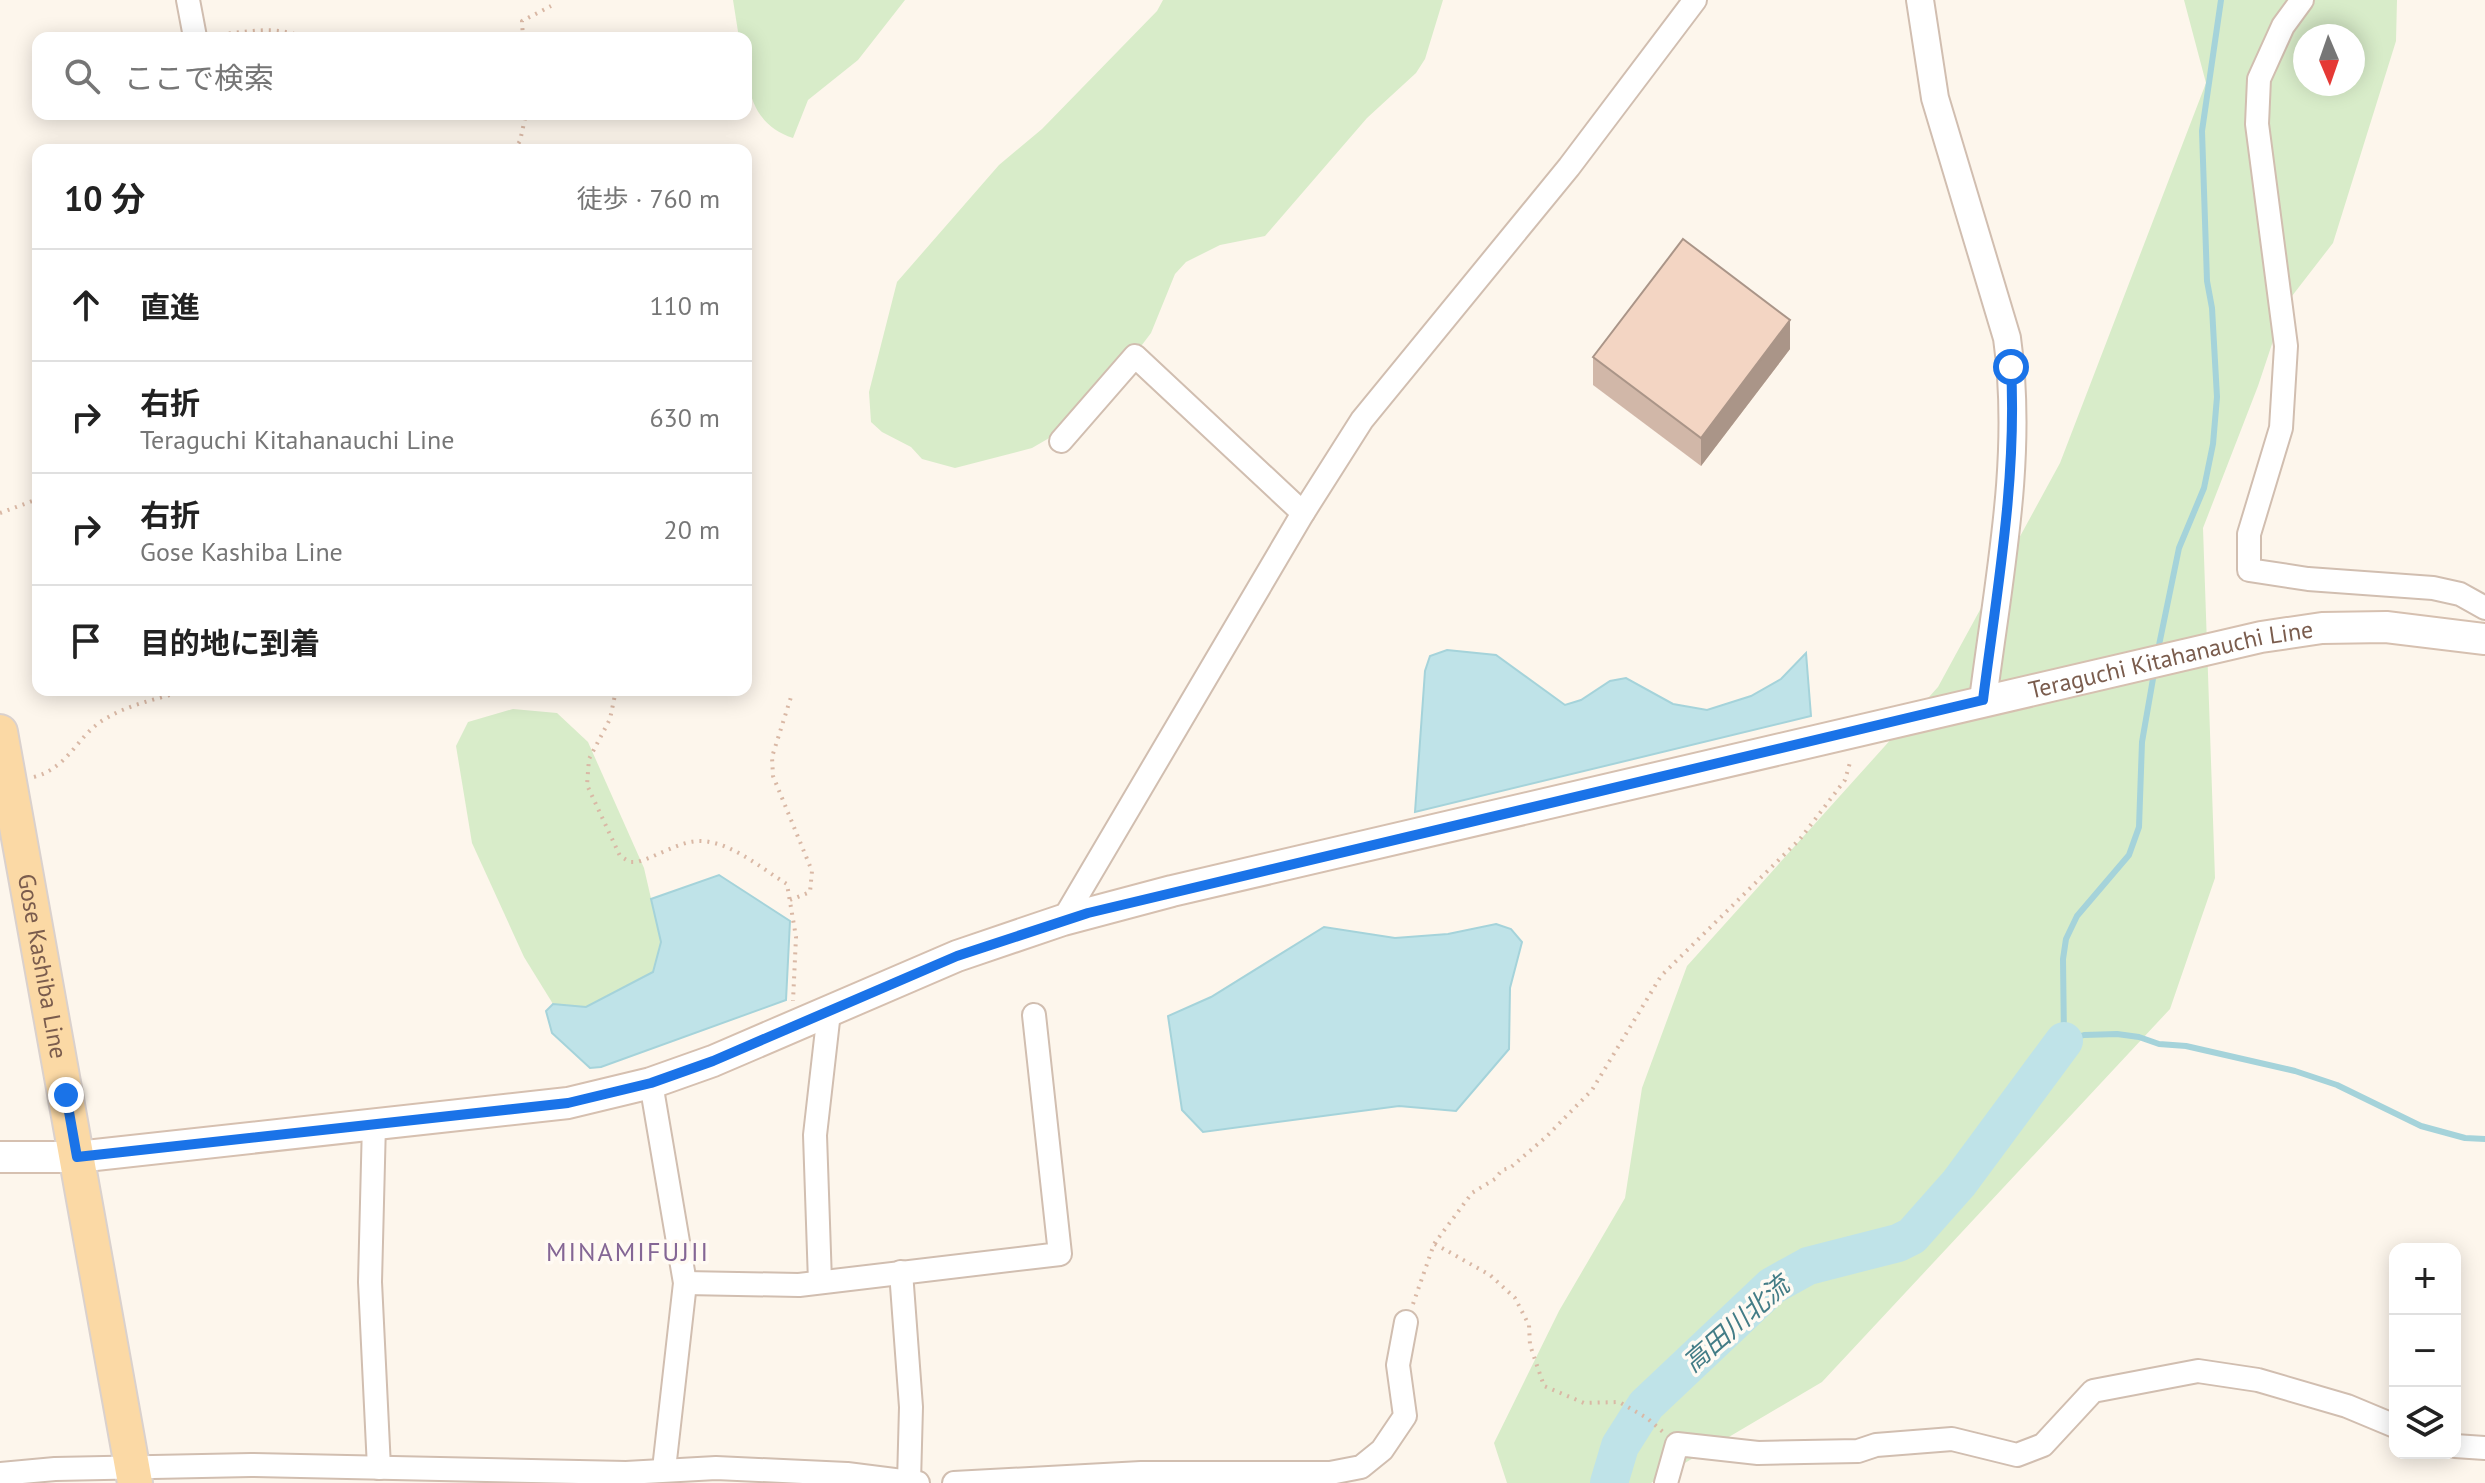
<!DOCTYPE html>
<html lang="ja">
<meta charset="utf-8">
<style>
:root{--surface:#fff;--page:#f2f2f2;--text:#222;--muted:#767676;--line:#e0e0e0}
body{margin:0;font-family:"PT Sans","Noto Sans JP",sans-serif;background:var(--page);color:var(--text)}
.controls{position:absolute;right:24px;bottom:24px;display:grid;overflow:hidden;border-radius:16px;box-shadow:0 4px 20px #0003}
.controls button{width:72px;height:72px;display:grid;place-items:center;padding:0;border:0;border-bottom:2px solid var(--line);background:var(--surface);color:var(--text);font:40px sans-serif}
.compass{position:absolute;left:2293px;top:24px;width:72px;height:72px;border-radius:50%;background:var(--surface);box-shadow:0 4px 20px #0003;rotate:178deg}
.stop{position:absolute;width:24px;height:24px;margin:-18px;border:6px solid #1a73e8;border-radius:50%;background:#fff}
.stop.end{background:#1a73e8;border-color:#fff;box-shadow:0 2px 8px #0008}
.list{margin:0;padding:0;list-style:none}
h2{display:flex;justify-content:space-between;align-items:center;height:104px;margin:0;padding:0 32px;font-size:34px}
h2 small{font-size:26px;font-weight:400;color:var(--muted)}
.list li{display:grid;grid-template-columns:52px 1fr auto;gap:24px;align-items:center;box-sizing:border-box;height:112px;padding:0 32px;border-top:2px solid var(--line)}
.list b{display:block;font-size:30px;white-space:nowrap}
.list p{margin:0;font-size:26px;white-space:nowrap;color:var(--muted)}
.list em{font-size:26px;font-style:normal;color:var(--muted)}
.icon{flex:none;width:44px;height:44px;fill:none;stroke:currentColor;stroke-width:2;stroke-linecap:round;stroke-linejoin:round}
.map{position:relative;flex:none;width:2485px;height:1483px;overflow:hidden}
.search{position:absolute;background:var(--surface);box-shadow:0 4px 20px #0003;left:32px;top:32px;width:720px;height:88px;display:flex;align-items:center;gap:20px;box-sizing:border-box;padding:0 28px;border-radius:16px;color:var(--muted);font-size:30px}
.panel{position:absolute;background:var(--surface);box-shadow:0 4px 20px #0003;left:32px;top:144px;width:720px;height:552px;border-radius:16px}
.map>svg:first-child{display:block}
.green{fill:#d8ecc9;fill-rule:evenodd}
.water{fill:#bfe3e8;stroke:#a5d3da;stroke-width:2}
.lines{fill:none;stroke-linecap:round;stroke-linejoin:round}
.stream{stroke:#a5d3da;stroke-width:6}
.river{stroke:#bfe3e8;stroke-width:38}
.minor-casing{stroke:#d1beb0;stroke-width:26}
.tertiary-casing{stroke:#d1beb0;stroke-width:30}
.secondary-casing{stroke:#d6c0b0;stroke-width:34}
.primary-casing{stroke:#dad1cd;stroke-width:38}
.path{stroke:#d9b8a5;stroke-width:4;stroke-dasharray:2 6;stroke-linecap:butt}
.minor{stroke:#fff;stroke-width:22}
.tertiary{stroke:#fff;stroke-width:26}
.secondary{stroke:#fff;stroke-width:30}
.primary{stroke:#fbd9a5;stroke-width:34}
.wall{fill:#d1b7a8}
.shaded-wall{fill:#aa9588}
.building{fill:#f3d5c3;stroke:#aa9588;stroke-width:2}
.route{stroke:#1a73e8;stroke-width:10}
.labels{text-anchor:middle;stroke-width:7;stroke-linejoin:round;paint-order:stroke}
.street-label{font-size:24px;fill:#7a5c4d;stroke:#fffaf3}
.neighbourhood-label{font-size:26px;letter-spacing:2px;fill:#846695;stroke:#fffaf3}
.water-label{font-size:26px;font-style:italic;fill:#437c86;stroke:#fffaf3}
</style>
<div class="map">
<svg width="2485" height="1483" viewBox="0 0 2485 1483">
<rect width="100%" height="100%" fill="#fdf6ec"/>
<g class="green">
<path d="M 733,0 L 905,0 L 858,60 L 808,100 L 793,138 C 746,122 746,80 746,38 L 739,38 Z"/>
<path d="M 1163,0 L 1443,0 L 1425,59 L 1416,73 L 1367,118 L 1265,236 L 1220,245 L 1186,262 L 1175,274 L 1151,333 L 1089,415 L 1032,448 L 955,468 L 922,459 L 911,447 L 882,432 L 871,422 L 869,392 L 897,282 L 999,165 L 1042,129 L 1157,11 Z"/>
<path d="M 2184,0 L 2397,0 L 2396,41 L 2333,243 L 2285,305 L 2258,386 L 2203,528 L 2215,878 L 2170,1009 L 1822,1382 L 1651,1483 L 1507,1483 L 1494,1443 L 1559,1311 L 1625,1198 L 1642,1088 L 1687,966 L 1938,687 L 2060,463 L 2206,83 ZM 2305,36 L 2353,36 L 2353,84 L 2305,84 Z"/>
<path d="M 513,709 L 557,713 L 588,742 L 644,868 L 661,942 L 653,972 L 585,1007 L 553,1004 L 524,957 L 472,843 L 456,746 L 468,722 Z"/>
</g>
<g class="water">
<path d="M 1447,650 L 1496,655 L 1565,705 L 1581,700 L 1610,681 L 1626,678 L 1673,704 L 1707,710 L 1751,696 L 1781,679 L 1806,653 L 1811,716 L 1415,812 L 1425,671 L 1430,656 Z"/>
<path d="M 719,875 L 790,921 L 786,1000 L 601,1067 L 590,1068 L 552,1033 L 546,1011 L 553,1004 L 586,1007 L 653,972 L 661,942 L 651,899 Z"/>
<path d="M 1496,924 L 1511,929 L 1522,942 L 1510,988 L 1509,1049 L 1456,1111 L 1399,1106 L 1203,1132 L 1182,1110 L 1168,1016 L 1211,997 L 1324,927 L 1395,938 L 1448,934 Z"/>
</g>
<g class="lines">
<g class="stream">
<path d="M 2158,650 L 2179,548 L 2204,488 L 2213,444 L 2217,397 L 2212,308 L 2207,281 L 2202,131 L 2221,0"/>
<path d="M 2154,673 L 2142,742 L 2139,827 L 2129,855 L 2077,916 L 2066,939 L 2063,959 L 2064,1041 L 2084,1035 L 2117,1034 L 2139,1037 L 2159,1044 L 2186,1046 L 2295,1071 L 2337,1085 L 2421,1126 L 2465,1138 L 2485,1139"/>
</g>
<path class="river" d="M 1609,1483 L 1620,1446 L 1646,1405 L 1772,1286 L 1808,1266 L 1898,1243 L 1912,1236 L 1959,1183 L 2064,1041"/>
<defs>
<g id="minor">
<path d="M 188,0 L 195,37"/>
<path d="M 2302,0 L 2283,26 L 2259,79 L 2257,124 L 2286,346 L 2281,428 L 2249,534 L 2249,570 L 2308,579 L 2433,588 L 2460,594 L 2485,608"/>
<path d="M 1061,441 L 1135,356 L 1303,513"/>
<path d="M 1063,920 L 1303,513 L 1362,420 L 1569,167 L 1695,0"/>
<path d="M 651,1083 L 685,1283 L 664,1469"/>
<path d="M 374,1123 L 370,1282 L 379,1468"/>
<path d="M 901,1272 L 911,1407 L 909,1482"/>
<path d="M 820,1282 L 815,1135 L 829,1012"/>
<path d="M 685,1283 L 799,1285 L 1060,1254 L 1034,1015"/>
<path d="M 2455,1446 L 2485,1448"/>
<path d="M 0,1474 L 55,1469 L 251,1465 L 626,1473 L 716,1468 L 847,1474 L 918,1483"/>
<path d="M 954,1483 L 1141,1473 L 1330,1473 L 1361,1467 L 1382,1450 L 1405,1416 L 1398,1365 L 1406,1322"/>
<path d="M 1666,1483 L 1677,1444 L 1758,1453 L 1858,1451 L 1876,1445 L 1952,1439 L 2017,1455 L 2043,1445 L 2093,1391 L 2198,1371 L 2258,1380 L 2347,1406 L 2395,1426"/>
</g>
<path id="tertiary" d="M 1920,0 L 1935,98 L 2007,338 C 2024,458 1998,581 1983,700"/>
<g id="secondary">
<path id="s1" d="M 0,1157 L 77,1157 L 568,1103 L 651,1083 L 713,1061 L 957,956 L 1063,920 L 1172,891 L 2261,637 L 2322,628 L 2386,627 L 2485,639"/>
</g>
<g id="primary">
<path id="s2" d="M 0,732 L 135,1483"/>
</g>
</defs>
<use href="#minor" class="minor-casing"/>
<use href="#tertiary" class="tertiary-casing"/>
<use href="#secondary" class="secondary-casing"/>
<use href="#primary" class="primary-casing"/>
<g class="path">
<path d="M 213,35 C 243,33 276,24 304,38"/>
<path d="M 523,38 L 522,21 L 551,6"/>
<path d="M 514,150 L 520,141 L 526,114"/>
<path d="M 0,513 L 38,499"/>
<path d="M 616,690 L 610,719 L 589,759 L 587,785 L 620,856 L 630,862 L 637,862 C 655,857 672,846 690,842 C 724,835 760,868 787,884 L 796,937 L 793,1001"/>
<path d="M 34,777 C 70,767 77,735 105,719 C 129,704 161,698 188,690"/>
<path d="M 790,900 L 810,892 L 812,871 L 773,776 L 772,757 L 791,697"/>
<path d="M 1435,1244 L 1490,1275 L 1515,1298 L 1529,1325 L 1530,1345 L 1544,1386 L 1584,1403 L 1619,1402 L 1647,1418 L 1663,1432"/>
<path d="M 1413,1304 L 1434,1244 L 1472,1193 L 1495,1179 L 1502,1170 L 1510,1168 L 1546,1137 L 1592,1090 L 1661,976 L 1800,839 L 1845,780 L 1851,759"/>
</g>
<use href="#minor" class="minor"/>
<use href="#tertiary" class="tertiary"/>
<use href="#secondary" class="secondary"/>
<use href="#primary" class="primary"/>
</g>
<path class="wall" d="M 1790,349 L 1701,466 L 1593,385 L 1593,357 Z"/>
<path class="shaded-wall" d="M 1790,320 L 1790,349 L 1701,466 L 1701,438 Z"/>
<path class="building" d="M 1683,239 L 1790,320 L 1701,438 L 1593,357 Z"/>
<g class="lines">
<path class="route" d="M 66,1095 L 77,1157 L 568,1103 L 651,1083 L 713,1061 L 957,956 L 1088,913 L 1983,700 C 1997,590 2017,479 2011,367"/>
</g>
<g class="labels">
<g class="street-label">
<text dy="8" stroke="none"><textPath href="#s1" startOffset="2238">Teraguchi Kitahanauchi Line</textPath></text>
<text dy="8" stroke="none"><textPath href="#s2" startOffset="238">Gose Kashiba Line</textPath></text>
</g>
<g class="neighbourhood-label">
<text x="628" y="1261">MINAMIFUJII</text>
</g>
<g class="water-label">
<text transform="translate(1736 1324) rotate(-41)" y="9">高田川北流</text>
</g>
</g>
</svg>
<div class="controls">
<button>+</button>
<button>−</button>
<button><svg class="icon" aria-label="layers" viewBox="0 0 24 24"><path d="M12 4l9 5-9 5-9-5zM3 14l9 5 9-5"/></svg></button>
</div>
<svg class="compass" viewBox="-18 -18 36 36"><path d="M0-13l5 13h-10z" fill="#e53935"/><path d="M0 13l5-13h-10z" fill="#767676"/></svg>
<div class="stop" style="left:2011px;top:367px"></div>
<div class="stop end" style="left:66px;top:1095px"></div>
<div class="search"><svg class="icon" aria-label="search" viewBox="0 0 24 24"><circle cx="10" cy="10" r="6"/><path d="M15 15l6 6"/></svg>ここで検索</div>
<section class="panel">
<h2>10 分<small>徒歩 · 760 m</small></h2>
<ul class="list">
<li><svg class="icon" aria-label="ahead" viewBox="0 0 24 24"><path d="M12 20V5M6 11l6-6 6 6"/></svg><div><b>直進</b></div><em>110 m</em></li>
<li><svg class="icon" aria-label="right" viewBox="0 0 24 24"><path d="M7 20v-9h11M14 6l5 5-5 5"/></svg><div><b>右折</b><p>Teraguchi Kitahanauchi Line</p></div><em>630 m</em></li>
<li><svg class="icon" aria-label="right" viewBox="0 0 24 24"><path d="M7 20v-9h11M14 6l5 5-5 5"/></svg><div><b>右折</b><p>Gose Kashiba Line</p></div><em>20 m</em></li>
<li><svg class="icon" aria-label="arrive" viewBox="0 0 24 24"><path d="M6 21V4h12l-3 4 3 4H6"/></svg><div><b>目的地に到着</b></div></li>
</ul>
</section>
</div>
